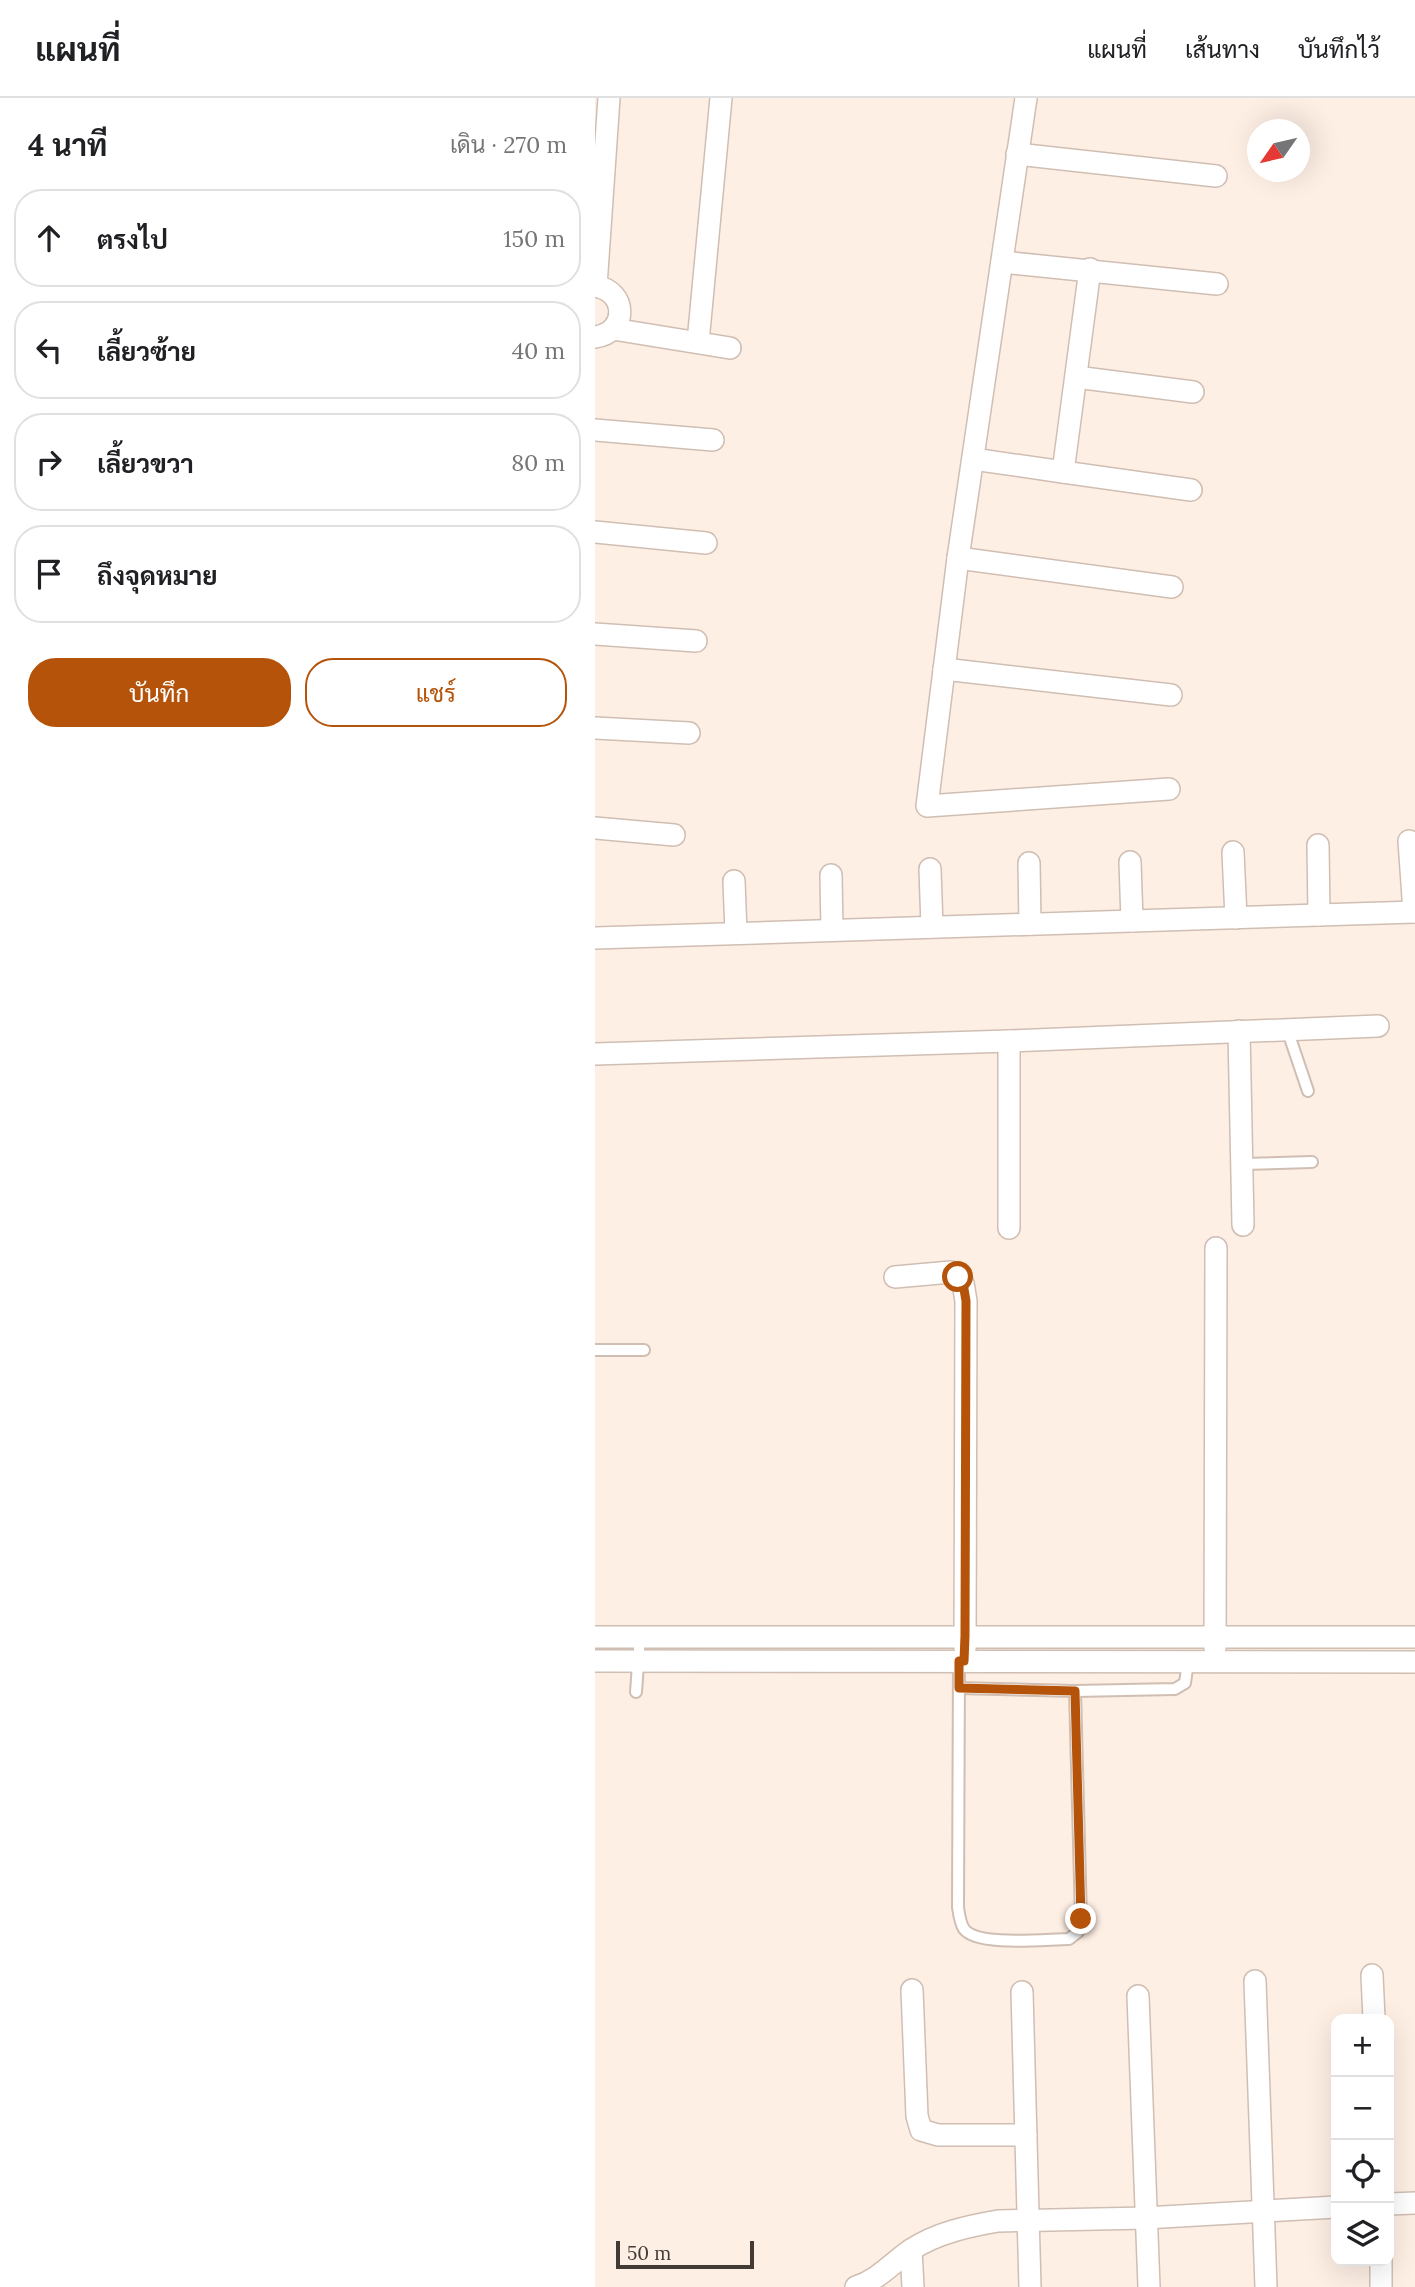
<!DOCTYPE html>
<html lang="th">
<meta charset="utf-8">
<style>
:root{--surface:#fff;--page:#f2f2f2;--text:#202124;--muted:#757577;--line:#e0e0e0;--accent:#b45309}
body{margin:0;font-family:Lora,Sarabun,serif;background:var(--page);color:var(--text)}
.controls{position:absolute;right:21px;bottom:21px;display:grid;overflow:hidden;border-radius:14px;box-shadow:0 7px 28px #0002}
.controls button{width:63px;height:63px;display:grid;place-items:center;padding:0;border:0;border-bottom:2px solid var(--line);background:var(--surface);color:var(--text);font:35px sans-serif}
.compass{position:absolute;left:652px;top:21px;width:63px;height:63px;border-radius:50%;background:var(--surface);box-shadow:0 7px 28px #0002;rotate:236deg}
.scale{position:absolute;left:21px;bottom:18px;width:138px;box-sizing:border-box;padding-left:7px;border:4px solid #413a35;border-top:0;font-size:19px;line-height:24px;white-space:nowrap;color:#413a35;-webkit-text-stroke:5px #feefe5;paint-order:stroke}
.stop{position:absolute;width:21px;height:21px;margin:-16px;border:5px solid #b45309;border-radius:50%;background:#fff}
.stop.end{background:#b45309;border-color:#fff;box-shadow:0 2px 7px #0008}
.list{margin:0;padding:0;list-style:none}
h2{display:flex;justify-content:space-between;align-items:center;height:91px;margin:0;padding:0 28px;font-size:30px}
h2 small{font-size:23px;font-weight:400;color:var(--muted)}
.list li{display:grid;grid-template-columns:46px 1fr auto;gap:21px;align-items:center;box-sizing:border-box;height:98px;margin:0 14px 14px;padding:0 14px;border:2px solid var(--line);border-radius:28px}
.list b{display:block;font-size:26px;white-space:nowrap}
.list em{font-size:23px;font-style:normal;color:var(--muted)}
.actions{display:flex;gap:14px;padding:21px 28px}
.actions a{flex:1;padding:16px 0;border:2px solid var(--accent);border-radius:28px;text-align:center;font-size:24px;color:var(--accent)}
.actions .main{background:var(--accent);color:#fff}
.icon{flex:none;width:38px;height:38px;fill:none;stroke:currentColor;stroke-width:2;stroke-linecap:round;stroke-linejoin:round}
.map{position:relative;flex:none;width:820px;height:2189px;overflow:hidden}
header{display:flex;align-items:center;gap:42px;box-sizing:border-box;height:98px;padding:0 35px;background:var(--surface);border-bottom:2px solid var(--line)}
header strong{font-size:33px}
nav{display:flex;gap:38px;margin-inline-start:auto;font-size:24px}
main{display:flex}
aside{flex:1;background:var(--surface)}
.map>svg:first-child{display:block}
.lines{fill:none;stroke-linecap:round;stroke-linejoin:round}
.lane-casing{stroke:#d0beb2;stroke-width:14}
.street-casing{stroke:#d0beb2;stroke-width:24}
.lane{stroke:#fff;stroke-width:10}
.street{stroke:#fff;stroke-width:21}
.route{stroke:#b45309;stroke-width:9}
</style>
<header>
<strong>แผนที่</strong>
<nav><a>แผนที่</a><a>เส้นทาง</a><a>บันทึกไว้</a></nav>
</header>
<main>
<aside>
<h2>4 นาที<small>เดิน · 270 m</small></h2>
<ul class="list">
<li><svg class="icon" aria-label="ahead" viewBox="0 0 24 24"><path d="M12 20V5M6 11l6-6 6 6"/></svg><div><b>ตรงไป</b></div><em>150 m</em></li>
<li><svg class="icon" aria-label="left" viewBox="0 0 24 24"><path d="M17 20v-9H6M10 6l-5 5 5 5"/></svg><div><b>เลี้ยวซ้าย</b></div><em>40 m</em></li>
<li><svg class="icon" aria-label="right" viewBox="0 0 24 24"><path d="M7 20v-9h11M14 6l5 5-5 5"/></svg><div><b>เลี้ยวขวา</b></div><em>80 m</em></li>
<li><svg class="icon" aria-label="arrive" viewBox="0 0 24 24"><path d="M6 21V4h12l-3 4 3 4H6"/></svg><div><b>ถึงจุดหมาย</b></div></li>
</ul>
<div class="actions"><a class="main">บันทึก</a><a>แชร์</a></div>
</aside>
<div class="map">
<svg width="820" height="2189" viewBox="0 0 820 2189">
<rect width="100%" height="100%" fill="#feefe5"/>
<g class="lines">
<defs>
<g id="lane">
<path d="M 692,931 L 713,993"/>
<path d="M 647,1066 L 717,1064"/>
<path d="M 0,1252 L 49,1252"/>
<path d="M 364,1563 L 363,1809 C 364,1816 365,1825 369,1831 C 383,1849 451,1841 474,1841 L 483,1834 L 486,1821 L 480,1593 L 580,1591 L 590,1585 L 593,1563"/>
<path d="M 364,1590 L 480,1593"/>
<path d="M 41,1594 L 45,1538"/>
</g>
<g id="street">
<path d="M 431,0 L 363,460 L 332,708 L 574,691"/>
<path d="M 422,56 L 621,78"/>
<path d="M 407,164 L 622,186"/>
<path d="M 495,171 L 468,374 L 596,392"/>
<path d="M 0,188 C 33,193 33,235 0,239"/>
<path d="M 1,188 L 14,0"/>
<path d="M 18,231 L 135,250"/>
<path d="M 103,244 L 126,0"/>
<path d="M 481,279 L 598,294"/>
<path d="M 0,332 L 118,342"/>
<path d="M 378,361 L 468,374"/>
<path d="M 0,434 L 111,445"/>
<path d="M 363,460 L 577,489"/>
<path d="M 0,536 L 101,543"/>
<path d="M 349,571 L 576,597"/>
<path d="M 0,630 L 94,635"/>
<path d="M 0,730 L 79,737"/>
<path d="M 814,743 L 819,814"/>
<path d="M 723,747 L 724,817"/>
<path d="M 638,754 L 641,820"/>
<path d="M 535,764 L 537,823"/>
<path d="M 434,765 L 435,826"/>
<path d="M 335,771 L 337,829"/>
<path d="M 236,777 L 237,832"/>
<path d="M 139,783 L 141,835"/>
<path d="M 0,840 L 820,814"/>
<path d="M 644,933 L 648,1127"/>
<path d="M 0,956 L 414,943 L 783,928"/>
<path d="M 414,1130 L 414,943"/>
<path d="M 300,1179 L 356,1174 L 368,1185 L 371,1203 L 370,1551"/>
<path d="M 0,1539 L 820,1539"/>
<path d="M 620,1551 L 621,1150"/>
<path d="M 0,1563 L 820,1564"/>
<path d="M 777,1877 L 779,1921"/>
<path d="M 660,1883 L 671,2189"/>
<path d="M 317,1892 L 322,2018 L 326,2032 L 343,2037 L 431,2037"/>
<path d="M 427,1894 L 435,2189"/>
<path d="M 543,1898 L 554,2189"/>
<path d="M 794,2106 L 820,2105"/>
<path d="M 316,2152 L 318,2189"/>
<path d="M 786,2163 L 786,2189"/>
<path d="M 261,2189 C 283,2182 297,2165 316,2152 C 341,2135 374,2128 403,2123 L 550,2120 L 741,2109"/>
</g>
</defs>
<use href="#lane" class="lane-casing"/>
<use href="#street" class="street-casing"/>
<use href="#lane" class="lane"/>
<use href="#street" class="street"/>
</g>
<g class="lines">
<path class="route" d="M 363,1179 L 368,1185 L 371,1203 L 370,1538 L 369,1563 L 364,1563 L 364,1590 L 480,1593 L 486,1821"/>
</g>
</svg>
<div class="controls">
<button>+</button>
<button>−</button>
<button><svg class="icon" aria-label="locate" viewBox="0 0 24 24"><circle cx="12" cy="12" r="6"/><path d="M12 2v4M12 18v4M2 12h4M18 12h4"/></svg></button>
<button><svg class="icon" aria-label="layers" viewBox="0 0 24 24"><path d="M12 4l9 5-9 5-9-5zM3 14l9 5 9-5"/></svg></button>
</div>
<svg class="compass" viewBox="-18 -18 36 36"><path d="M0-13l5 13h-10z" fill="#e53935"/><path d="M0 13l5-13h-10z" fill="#757577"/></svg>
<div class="scale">50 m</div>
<div class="stop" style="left:363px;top:1179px"></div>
<div class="stop end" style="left:486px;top:1821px"></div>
</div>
</main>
